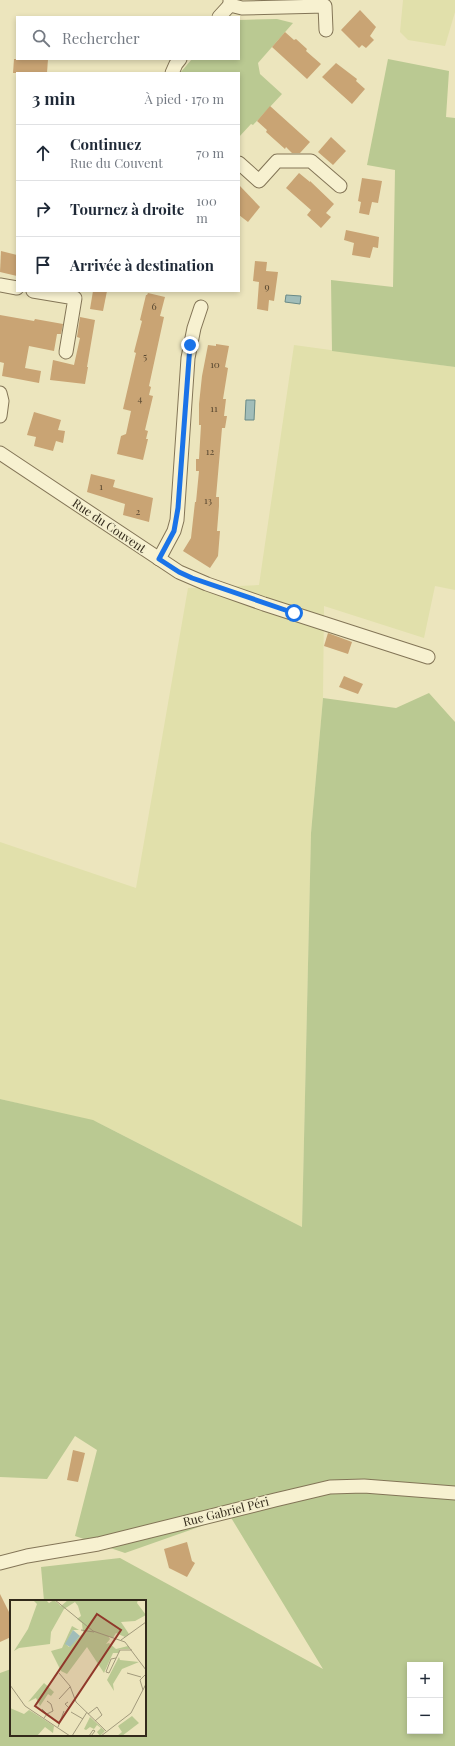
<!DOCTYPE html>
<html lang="fr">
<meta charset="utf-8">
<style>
:root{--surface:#fff;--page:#f2f2f3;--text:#1f2937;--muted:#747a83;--line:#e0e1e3}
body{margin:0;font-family:"Playfair Display",serif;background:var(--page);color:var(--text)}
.controls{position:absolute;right:12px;bottom:12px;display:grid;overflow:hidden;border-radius:0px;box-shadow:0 2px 6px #0003}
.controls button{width:36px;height:36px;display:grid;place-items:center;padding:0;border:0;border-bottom:1px solid var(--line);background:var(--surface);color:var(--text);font:20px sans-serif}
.stop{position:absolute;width:12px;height:12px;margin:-9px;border:3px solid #1a73e8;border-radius:50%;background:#fff}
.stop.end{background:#1a73e8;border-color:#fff;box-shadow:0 1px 4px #0008}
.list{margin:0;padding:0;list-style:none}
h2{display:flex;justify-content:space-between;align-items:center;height:52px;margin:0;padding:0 16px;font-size:17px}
h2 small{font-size:13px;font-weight:400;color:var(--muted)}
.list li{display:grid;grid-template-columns:26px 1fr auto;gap:12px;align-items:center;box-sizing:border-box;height:56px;padding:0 16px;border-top:1px solid var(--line)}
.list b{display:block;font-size:15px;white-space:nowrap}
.list p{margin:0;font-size:13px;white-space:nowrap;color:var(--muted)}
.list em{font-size:13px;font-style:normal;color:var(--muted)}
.icon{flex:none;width:22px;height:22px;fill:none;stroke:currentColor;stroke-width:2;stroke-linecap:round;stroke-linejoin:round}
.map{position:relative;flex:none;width:455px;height:1746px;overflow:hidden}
.search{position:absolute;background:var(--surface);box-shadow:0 2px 6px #0003;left:16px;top:16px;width:224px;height:44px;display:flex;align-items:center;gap:10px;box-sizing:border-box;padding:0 14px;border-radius:0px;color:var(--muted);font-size:15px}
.panel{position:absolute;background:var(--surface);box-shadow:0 2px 6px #0003;left:16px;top:72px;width:224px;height:220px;border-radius:0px}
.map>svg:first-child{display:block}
.farmland{fill:#e1e0ab}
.green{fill:#bac992;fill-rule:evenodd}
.water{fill:#a1bdb9;stroke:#698a87}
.building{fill:#c9a474}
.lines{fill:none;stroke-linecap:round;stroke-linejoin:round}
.minor-casing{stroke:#837557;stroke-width:15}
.minor{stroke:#f7f1d0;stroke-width:13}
.route{stroke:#1a73e8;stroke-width:5}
.labels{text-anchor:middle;stroke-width:3;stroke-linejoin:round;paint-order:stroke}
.number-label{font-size:10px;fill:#584831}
.street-label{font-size:12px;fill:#332a1b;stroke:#f3eecd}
.inset-road{fill:none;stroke:#a29a7c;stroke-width:1}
.view{fill:#90382a;fill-opacity:0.15;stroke:#90382a;stroke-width:2}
.inset-edge{fill:none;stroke:#332a1b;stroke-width:2}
</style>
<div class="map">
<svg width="455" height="1746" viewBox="0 0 455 1746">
<rect width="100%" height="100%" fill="#ece5bd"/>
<g class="farmland">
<path d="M 403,0 L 455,0 L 455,12 L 445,46 L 408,40 L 400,32 Z"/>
<path d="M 294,345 L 455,367 L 455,590 L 435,586 L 424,638 L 324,606 L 323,698 L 311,833 L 302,1227 L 97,1122 L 0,1099 L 0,842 L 136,888 L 188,588 L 259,585 Z"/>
</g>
<g class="green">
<path d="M 277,19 L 293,23 L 258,63 L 260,74 L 282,94 L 253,125 L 251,124 L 239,137 L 239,73 L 180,73 L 192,59 L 239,59 L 239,20 Z"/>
<path d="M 388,59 L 449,71 L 446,117 L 455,118 L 455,367 L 332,351 L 331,280 L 393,287 L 395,170 L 367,165 Z"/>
<path d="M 429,693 L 455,722 L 455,1746 L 0,1746 L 0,1673 L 11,1669 L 11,1735 L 145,1735 L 145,1601 L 44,1601 L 41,1567 L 120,1558 L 323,1669 L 230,1516 L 125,1553 L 75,1536 L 97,1450 L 75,1436 L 47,1479 L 0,1477 L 0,1099 L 93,1120 L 302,1227 L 311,833 L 323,698 L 396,708 ZM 410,1665 L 440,1665 L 440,1731 L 410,1731 Z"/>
</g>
<g class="water">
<path d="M 286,295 L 301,296 L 300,304 L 285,302 Z"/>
<path d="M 246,400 L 255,400 L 254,420 L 245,420 Z"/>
</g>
<g class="building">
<path d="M 360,10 L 376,27 L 370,36 L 374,40 L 366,48 L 362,45 L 359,48 L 341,30 Z"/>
<path d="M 285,32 L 294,40 L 296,39 L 307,49 L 306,51 L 321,64 L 307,79 L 272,47 Z"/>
<path d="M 14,59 L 48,59 L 47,73 L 13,73 Z"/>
<path d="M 336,63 L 357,79 L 356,81 L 365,89 L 352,104 L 322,77 Z"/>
<path d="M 270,106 L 310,142 L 300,153 L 292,153 L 286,147 L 285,149 L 266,132 L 267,130 L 257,121 Z"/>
<path d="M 331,137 L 346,151 L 333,165 L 318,152 Z"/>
<path d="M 299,173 L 310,182 L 310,181 L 334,204 L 326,213 L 331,217 L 321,228 L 307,215 L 311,210 L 286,188 Z"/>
<path d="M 362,178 L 382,181 L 378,203 L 372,202 L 369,215 L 359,213 L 361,202 L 358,201 Z"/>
<path d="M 239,185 L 260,207 L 248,222 L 239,215 Z"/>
<path d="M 346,230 L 379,237 L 378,248 L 373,247 L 370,258 L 352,255 L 354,243 L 344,240 Z"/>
<path d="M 1,251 L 17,255 L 17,276 L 0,272 Z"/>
<path d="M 255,261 L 267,262 L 266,271 L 278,272 L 274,301 L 269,300 L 268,311 L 257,309 L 259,282 L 253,281 Z"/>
<path d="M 93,291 L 107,291 L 103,311 L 90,309 Z"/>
<path d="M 148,293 L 165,297 L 160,316 L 164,317 L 149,386 L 151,387 L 149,395 L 153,396 L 145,430 L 148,431 L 146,439 L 148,439 L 143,460 L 117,454 L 121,436 L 126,434 L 131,411 L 123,409 L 136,353 L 134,352 L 142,321 L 140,320 L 146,295 L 147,295 Z"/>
<path d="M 0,315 L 34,321 L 35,319 L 63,324 L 61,334 L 57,334 L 54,351 L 29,346 L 25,368 L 41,371 L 39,383 L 2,376 L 4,363 L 0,362 Z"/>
<path d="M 80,317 L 95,320 L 87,367 L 88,367 L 85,384 L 50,380 L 53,360 L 74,365 L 80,338 L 77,337 Z"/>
<path d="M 216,344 L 229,346 L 225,367 L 228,368 L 223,399 L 226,399 L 224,416 L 227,416 L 225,428 L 222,428 L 216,497 L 219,497 L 219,506 L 217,531 L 220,531 L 218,556 L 210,568 L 183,551 L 191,538 L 195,502 L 196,502 L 199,471 L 196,471 L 196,459 L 199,459 L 201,425 L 199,425 L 199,404 L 202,376 L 208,345 L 216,346 Z"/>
<path d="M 34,412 L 61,420 L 58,430 L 65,431 L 63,443 L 56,441 L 53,451 L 34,446 L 36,437 L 27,435 Z"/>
<path d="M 91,474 L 115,480 L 113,487 L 153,498 L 149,522 L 123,515 L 125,504 L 87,492 Z"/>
<path d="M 328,633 L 352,642 L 348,654 L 324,646 Z"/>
<path d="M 344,676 L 363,684 L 358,694 L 339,687 Z"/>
<path d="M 73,1450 L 85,1453 L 78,1482 L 67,1480 Z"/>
<path d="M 187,1542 L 192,1561 L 195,1563 L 187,1577 L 169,1568 L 164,1549 Z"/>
<path d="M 0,1594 L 11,1616 L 11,1637 L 0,1642 Z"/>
</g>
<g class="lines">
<defs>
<g id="minor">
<path d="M 230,0 L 230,5 L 242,8 L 325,6 L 326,30"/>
<path d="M 219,17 L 230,5"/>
<path d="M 172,73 L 176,64 L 180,59"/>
<path d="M 239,163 L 259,181 L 277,161 L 311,161 L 340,186"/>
<path d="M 0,285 L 17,288"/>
<path d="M 33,291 L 75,298 L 66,352"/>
<path d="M 0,393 L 2,401 L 0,416"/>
<path d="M 0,453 L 179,572 L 207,584 L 264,604 L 428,657"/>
<path d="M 159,559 L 174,531 L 177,520 L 188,358 L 194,328 L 201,307"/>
<path d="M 0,1563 L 27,1556 L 98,1544 L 275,1500 L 330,1487 L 364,1486 L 455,1493"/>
</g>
</defs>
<use href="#minor" class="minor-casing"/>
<use href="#minor" class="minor"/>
</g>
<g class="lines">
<path class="route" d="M 190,345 L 178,508 L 174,531 L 159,559 L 179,572 L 192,578 L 294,613"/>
</g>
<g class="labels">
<g class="number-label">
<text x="267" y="290">9</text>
<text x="154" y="310">6</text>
<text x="145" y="360">5</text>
<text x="215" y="368">10</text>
<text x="140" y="402">4</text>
<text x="214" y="412">11</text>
<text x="210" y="455">12</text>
<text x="101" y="490">1</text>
<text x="208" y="504">13</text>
<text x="138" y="515">2</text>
</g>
<g class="street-label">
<text transform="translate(109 526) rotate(34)" y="4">Rue du Couvent</text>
<text transform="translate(226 1512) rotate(-14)" y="4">Rue Gabriel Péri</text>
</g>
</g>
<g transform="translate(10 1600)">
<rect width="136" height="136" fill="#ece5bd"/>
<path d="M 23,0 L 36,0 L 39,3 L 44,0 L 51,6 L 58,0 L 128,0 L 127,3 L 136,15 L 125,21 L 111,22 L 119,34 L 115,37 L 106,33 L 103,38 L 98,36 L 100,39 L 96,44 L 99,43 L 106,49 L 118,46 L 120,49 L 110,49 L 109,53 L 103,53 L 94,73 L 77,47 L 57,74 L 51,71 L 41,51 L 52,48 L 62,26 L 69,30 L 63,30 L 56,44 L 59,47 L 73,33 L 72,23 L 67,19 L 71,16 L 68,6 L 65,2 L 54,9 L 41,32 L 40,44 L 9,48 L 4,51 L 18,29 L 27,4 ZM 109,57 L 110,60 L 129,62 L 112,69 L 103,84 L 104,91 L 97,80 ZM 34,83 L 44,92 L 41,96 L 38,94 L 30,106 L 26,98 L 18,102 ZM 0,108 L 14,114 L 19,110 L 24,113 L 44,126 L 43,133 L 35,127 L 27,136 L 0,136 ZM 122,116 L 129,123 L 112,136 L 107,136 L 112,132 L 108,126 ZM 80,117 L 95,131 L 90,136 L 87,132 L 91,128 L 87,125 L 84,129 L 80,127 L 76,130 L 74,129 Z" fill="#bac992"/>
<path d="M 63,30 L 70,36 L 60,47 L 55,44 Z" fill="#a1bdb9"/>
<path class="inset-road" d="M 45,0 L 83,31 L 115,42 L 136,70M 71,30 L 84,32M 111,40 L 136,22M 106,58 L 101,59 L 96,72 L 99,73 L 110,50 L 122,50M 49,73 L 60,86 L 66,102 L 96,131M 117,73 L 131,77M 0,85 L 15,106 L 60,136M 133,90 L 130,80 L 136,74M 49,99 L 60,87M 58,102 L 55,104 L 59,108 L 65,99M 32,109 L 37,114 L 34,118M 61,112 L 73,119M 37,114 L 43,111 L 41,104 L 37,101M 78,114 L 87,107 L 92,115 L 85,121M 48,127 L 54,111M 62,136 L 77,112M 79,136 L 83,130 L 85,131 L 81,136M 91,136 L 121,113 L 136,84"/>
<path class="view" d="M 87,14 L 111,30 L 49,123 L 25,106 Z"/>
<rect width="136" height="136" class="inset-edge"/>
</g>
</svg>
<div class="controls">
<button>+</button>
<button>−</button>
</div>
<div class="stop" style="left:294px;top:613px"></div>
<div class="stop end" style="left:190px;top:345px"></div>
<div class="search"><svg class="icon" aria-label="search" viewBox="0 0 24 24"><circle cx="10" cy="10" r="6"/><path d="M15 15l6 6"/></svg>Rechercher</div>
<section class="panel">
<h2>3 min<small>À pied · 170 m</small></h2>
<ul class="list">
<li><svg class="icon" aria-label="ahead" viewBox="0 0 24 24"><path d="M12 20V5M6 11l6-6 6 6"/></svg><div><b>Continuez</b><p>Rue du Couvent</p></div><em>70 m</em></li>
<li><svg class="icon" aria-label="right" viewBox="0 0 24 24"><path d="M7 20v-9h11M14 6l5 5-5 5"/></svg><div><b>Tournez à droite</b></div><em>100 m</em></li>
<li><svg class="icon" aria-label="arrive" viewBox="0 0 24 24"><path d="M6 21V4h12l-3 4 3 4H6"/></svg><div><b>Arrivée à destination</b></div></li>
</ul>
</section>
</div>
